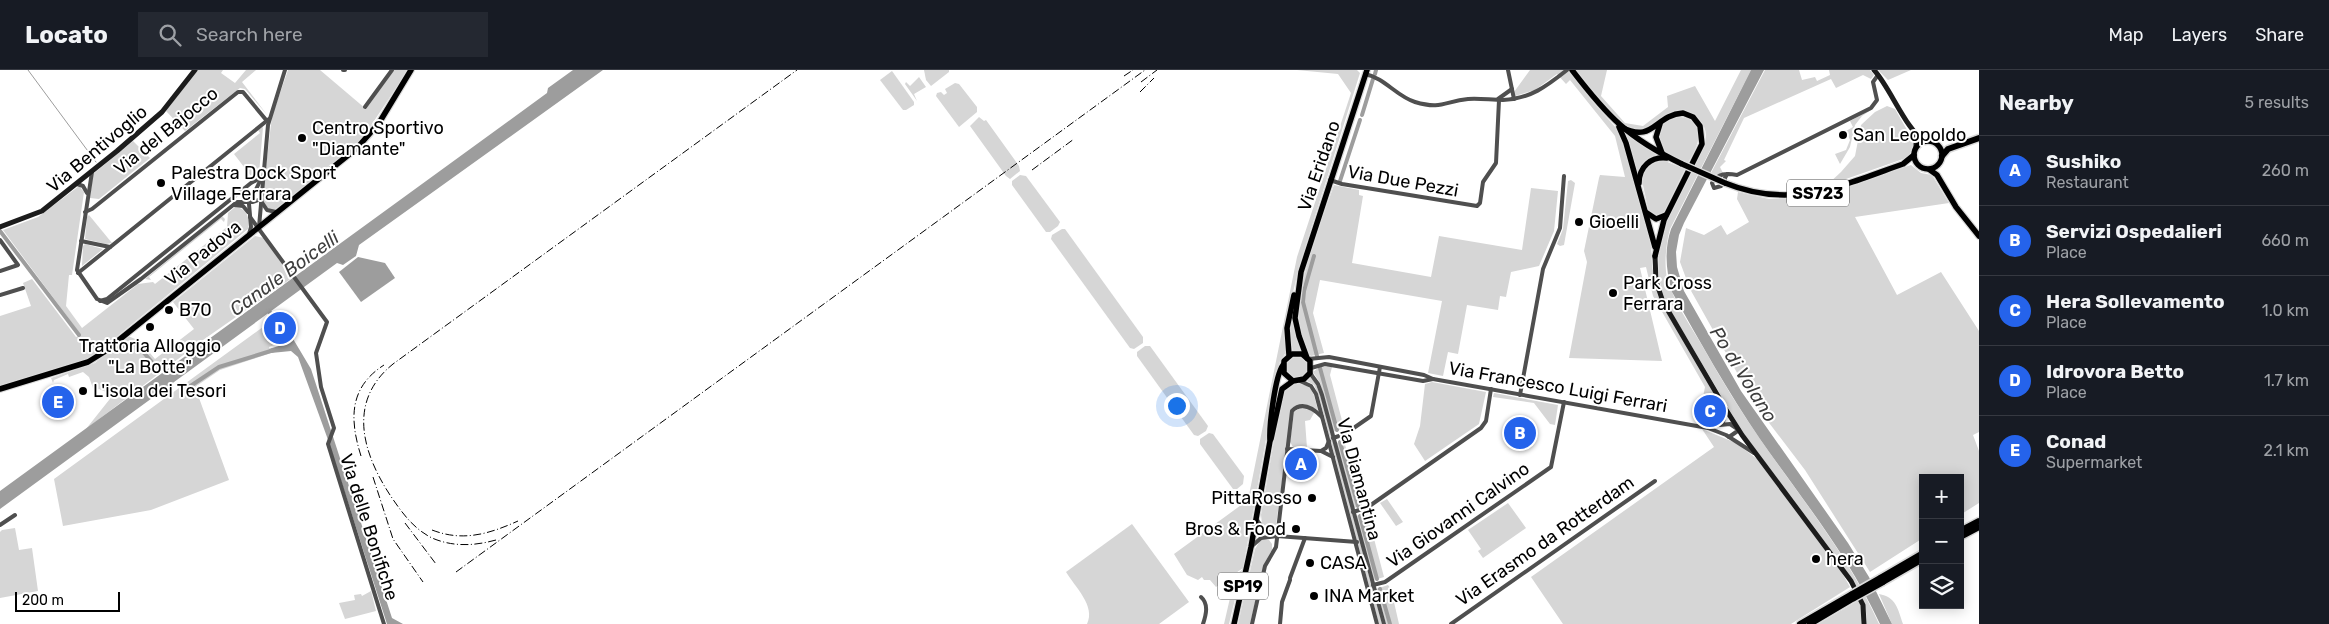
<!DOCTYPE html>
<meta charset="utf-8">
<style>
:root{--surface:#171b24;--page:#242831;--text:#f1f3f6;--muted:#9ea1a6;--line:#363941;--accent:#2563eb}
body{margin:0;font-family:Rubik,sans-serif;background:var(--page);color:var(--text)}
.controls{position:absolute;right:15px;bottom:15px;display:grid;overflow:hidden;border-radius:0px;box-shadow:0 2px 12px #0003}
.controls button{width:45px;height:45px;display:grid;place-items:center;padding:0;border:0;border-bottom:1px solid var(--line);background:var(--surface);color:var(--text);font:25px sans-serif}
.scale{position:absolute;left:15px;bottom:12px;width:105px;box-sizing:border-box;padding-left:5px;border:2px solid #000;border-top:0;font-size:14px;line-height:18px;white-space:nowrap;color:#000;-webkit-text-stroke:4px #fff;paint-order:stroke}
.you{position:absolute;left:1176px;top:335px;width:18px;height:18px;margin:-12px;border:4px solid #fff;border-radius:50%;background:#1a73e8;box-shadow:0 0 0 8px #1a73e833}
.badge{display:grid;place-items:center;width:32px;height:32px;border-radius:50%;background:var(--accent);color:#fff;font-size:16px;font-weight:700}
.pin{position:absolute;translate:-50% -50%;border:2px solid #fff;box-shadow:0 1px 5px #0006}
.list{margin:0;padding:0;list-style:none}
h2{display:flex;justify-content:space-between;align-items:center;height:65px;margin:0;padding:0 20px;font-size:21px}
h2 small{font-size:16px;font-weight:400;color:var(--muted)}
.list li{display:grid;grid-template-columns:32px 1fr auto;gap:15px;align-items:center;box-sizing:border-box;height:70px;padding:0 20px;border-top:1px solid var(--line)}
.list b{display:block;font-size:19px;white-space:nowrap}
.list p{margin:0;font-size:16px;white-space:nowrap;color:var(--muted)}
.list em{font-size:16px;font-style:normal;color:var(--muted)}
.icon{flex:none;width:28px;height:28px;fill:none;stroke:currentColor;stroke-width:2;stroke-linecap:round;stroke-linejoin:round}
.map{position:relative;flex:none;width:1979px;height:554px;overflow:hidden}
header{display:flex;align-items:center;gap:30px;box-sizing:border-box;height:70px;padding:0 25px;background:var(--surface);border-bottom:1px solid var(--line)}
header strong{font-size:24px}
nav{display:flex;gap:28px;margin-inline-start:auto;font-size:18px}
.search{width:350px;height:45px;background:var(--page);display:flex;align-items:center;gap:12px;box-sizing:border-box;padding:0 18px;border-radius:0px;color:var(--muted);font-size:19px}
main{display:flex}
aside{flex:1;background:var(--surface)}
.map>svg:first-child{display:block}
.green{fill:#d6d6d6}
.water{fill:#9d9d9d}
.lines{fill:none;stroke-linecap:round;stroke-linejoin:round}
.stream{stroke:#9d9d9d;stroke-width:1}
.canal{stroke:#9d9d9d;stroke-width:4}
.primary-casing{stroke:#dbdbdb;stroke-width:8}
.highway-casing{stroke:#dbdbdb;stroke-width:9}
.street{stroke:#4f4f4f;stroke-width:4}
.secondary{stroke:#1c1c1c;stroke-width:5}
.primary{stroke:#000;stroke-width:5.5}
.highway{stroke:#000;stroke-width:6}
.rail{stroke:#000;stroke-width:1;stroke-dasharray:8 2.5 1 2.5;stroke-linecap:butt}
.primary-bridge-casing{stroke:#dbdbdb;stroke-width:8;stroke-linecap:butt}
.highway-bridge-casing{stroke:#dbdbdb;stroke-width:9;stroke-linecap:butt}
.primary-bridge{stroke:#000;stroke-width:5.5}
.highway-bridge{stroke:#000;stroke-width:6}
.poi-dot{fill:#000;stroke:#fff;stroke-width:2}
.labels{text-anchor:middle;stroke-width:4;stroke-linejoin:round;paint-order:stroke}
.shield{fill:#fff;stroke:#4c4c4c;stroke-width:1}
.shield-label{font-size:16px;font-weight:bold;fill:#000}
.poi-label{font-size:18px;fill:#000;stroke:#fff;text-anchor:start}
.street-label{font-size:18px;fill:#000;stroke:#fff}
.water-label{font-size:19px;font-style:italic;fill:#3e3e3e;stroke:#fff}
</style>
<header>
<strong>Locato</strong>
<div class="search"><svg class="icon" aria-label="search" viewBox="0 0 24 24"><circle cx="10" cy="10" r="6"/><path d="M15 15l6 6"/></svg>Search here</div>
<nav><a>Map</a><a>Layers</a><a>Share</a></nav>
</header>
<main>
<div class="map">
<svg width="1979" height="554" viewBox="0 0 1979 554">
<rect width="100%" height="100%" fill="#fff"/>
<g class="green">
<path d="M 197,0 L 223,0 L 221,3 L 235,13 L 246,0 L 256,0 L 242,12 L 268,46 L 245,19 L 240,18 L 185,61 L 166,41 Z"/>
<path d="M 288,0 L 320,0 L 366,39 L 394,0 L 408,0 L 366,63 L 353,77 L 273,141 L 269,140 L 262,130 L 272,46 Z"/>
<path d="M 924,0 L 949,0 L 949,2 L 931,16 L 926,10 Z"/>
<path d="M 1297,0 L 1357,0 L 1360,3 L 1299,197 L 1284,261 L 1287,281 L 1280,291 L 1243,498 L 1216,517 L 1210,510 L 1204,510 L 1202,507 L 1198,510 L 1187,505 L 1174,484 L 1248,430 L 1297,187 L 1351,23 L 1338,4 Z"/>
<path d="M 1530,0 L 1569,0 L 1591,30 L 1617,59 L 1622,70 L 1651,172 L 1652,196 L 1658,226 L 1723,338 C 1725,347 1722,350 1715,355 L 1698,352 L 1705,317 L 1653,226 L 1646,197 L 1640,198 L 1662,291 L 1569,288 L 1587,192 L 1584,181 L 1599,108 L 1600,105 L 1625,107 L 1615,66 L 1570,10 L 1566,14 L 1557,4 L 1535,20 L 1515,26 L 1514,22 Z"/>
<path d="M 1576,0 L 1607,0 L 1601,26 L 1625,53 L 1643,56 L 1668,37 L 1667,26 L 1695,16 L 1715,51 L 1741,0 L 1751,0 L 1670,159 C 1666,173 1664,193 1667,208 C 1674,233 1691,256 1704,279 C 1722,311 1741,342 1762,372 C 1804,432 1849,487 1879,554 L 1866,554 C 1868,539 1863,529 1856,516 L 1742,361 L 1669,238 C 1639,179 1678,126 1705,74 C 1707,64 1706,56 1698,49 C 1680,30 1658,51 1642,62 L 1628,59 L 1612,45 Z"/>
<path d="M 1765,0 L 1799,0 L 1802,10 L 1815,7 L 1817,11 L 1830,5 L 1829,0 L 1870,0 L 1874,5 L 1871,9 L 1863,5 L 1836,18 L 1831,9 L 1744,48 L 1724,90 L 1726,91 L 1720,97 L 1723,103 L 1717,105 L 1711,103 Z"/>
<path d="M 1878,0 L 1911,0 L 1888,10 Z"/>
<path d="M 892,1 L 914,32 L 914,35 L 906,40 L 903,40 L 880,10 Z"/>
<path d="M 919,7 L 926,17 L 914,24 L 917,31 L 905,14 L 906,12 L 910,16 Z"/>
<path d="M 955,13 L 959,14 L 977,37 L 977,42 L 959,57 L 936,26 L 937,23 L 941,22 L 944,25 L 947,23 L 945,19 Z"/>
<path d="M 1887,36 L 1895,39 L 1914,72 L 1909,87 L 1826,116 L 1841,102 L 1855,86 L 1861,55 L 1875,42 Z"/>
<path d="M 1874,38 L 1862,46 L 1855,55 L 1850,77 L 1840,94 L 1835,84 L 1846,80 L 1850,70 L 1846,61 L 1853,57 L 1850,51 Z"/>
<path d="M 1677,46 L 1690,49 C 1706,62 1696,79 1688,93 L 1666,83 L 1659,69 L 1663,54 Z"/>
<path d="M 979,47 L 984,51 L 986,50 L 1019,96 L 1020,101 L 1010,109 L 1006,106 L 970,56 Z"/>
<path d="M 263,57 L 259,104 L 254,110 L 234,84 L 260,63 L 258,60 Z"/>
<path d="M 1624,63 L 1658,86 L 1653,87 L 1638,106 Z"/>
<path d="M 133,71 L 150,88 L 99,129 L 90,128 L 93,104 Z"/>
<path d="M 1660,89 L 1685,99 L 1664,142 L 1655,147 L 1649,143 L 1641,106 L 1650,93 Z"/>
<path d="M 1911,95 L 1921,103 L 1932,105 L 1949,133 L 1855,147 L 1897,225 L 1941,202 L 1979,261 L 1979,362 L 1973,365 L 1979,381 L 1979,433 L 1960,445 L 1960,408 L 1923,408 L 1923,468 L 1870,502 L 1805,400 L 1754,333 L 1690,219 L 1680,192 L 1686,158 L 1704,165 L 1721,155 L 1727,165 L 1749,152 L 1737,129 L 1738,122 L 1769,129 L 1809,128 Z"/>
<path d="M 1020,105 L 1026,106 L 1060,152 L 1058,156 L 1050,162 L 1046,162 L 1012,115 L 1012,111 Z"/>
<path d="M 1571,110 L 1575,113 L 1564,175 L 1560,176 L 1557,174 L 1563,159 L 1568,111 Z"/>
<path d="M 1334,115 L 1359,120 L 1359,125 L 1363,126 L 1352,193 L 1431,207 L 1439,166 L 1522,180 L 1531,118 L 1558,121 L 1554,161 L 1539,196 L 1511,202 L 1506,227 L 1500,226 L 1498,240 L 1467,235 L 1458,284 L 1448,282 L 1443,306 L 1428,303 L 1442,231 L 1320,210 L 1313,243 L 1324,283 L 1311,286 C 1278,252 1321,154 1334,115 Z"/>
<path d="M 79,116 L 84,122 L 72,205 L 69,205 L 66,236 L 82,258 L 138,214 L 153,212 L 155,214 L 227,157 L 228,143 L 235,137 C 247,138 250,148 248,159 L 87,291 L 0,317 L 0,246 L 31,236 L 23,213 L 32,209 L 76,267 L 81,265 L 3,160 L 38,147 Z"/>
<path d="M 89,145 L 112,173 L 106,174 L 85,169 L 87,147 Z"/>
<path d="M 222,146 L 225,149 L 224,152 L 221,149 L 149,207 L 151,210 L 145,209 Z"/>
<path d="M 1062,159 L 1065,159 L 1143,267 L 1143,273 L 1134,279 L 1130,278 L 1051,169 L 1052,165 Z"/>
<path d="M 255,166 L 264,168 L 292,208 L 203,270 L 86,359 L 113,325 L 99,319 L 94,321 L 89,307 L 83,302 L 69,307 L 68,304 L 54,310 L 53,313 L 51,308 L 95,293 L 128,266 L 140,271 L 155,289 L 194,259 L 173,232 Z"/>
<path d="M 85,174 L 103,179 L 82,196 L 83,176 Z"/>
<path d="M 1291,246 L 1293,247 L 1305,284 L 1293,281 L 1289,264 Z"/>
<path d="M 263,257 L 274,275 L 269,277 L 271,283 L 220,300 L 195,317 L 229,410 L 151,440 L 63,456 L 54,409 Z"/>
<path d="M 1145,276 L 1150,276 L 1208,356 L 1206,361 L 1198,366 L 1194,365 L 1137,286 L 1137,282 Z"/>
<path d="M 1297,285 L 1308,290 L 1309,302 L 1299,310 L 1288,306 C 1284,293 1285,291 1297,285 Z"/>
<path d="M 1328,296 L 1332,297 L 1330,305 L 1344,358 L 1333,362 L 1320,313 L 1313,302 L 1318,298 Z"/>
<path d="M 1310,307 L 1315,312 L 1321,327 L 1382,554 L 1379,554 L 1319,327 L 1314,315 L 1307,311 Z"/>
<path d="M 1432,312 L 1486,322 L 1479,354 L 1425,391 L 1414,374 L 1420,356 L 1425,314 Z"/>
<path d="M 1291,314 C 1313,312 1313,322 1318,340 C 1311,337 1300,331 1292,339 L 1276,455 L 1273,458 L 1266,459 L 1262,454 L 1261,445 L 1282,325 Z"/>
<path d="M 1494,323 L 1558,335 L 1555,355 L 1550,354 L 1534,333 L 1493,327 Z"/>
<path d="M 1300,338 L 1311,340 L 1314,343 L 1310,350 L 1305,351 L 1307,378 L 1293,377 L 1290,372 L 1294,342 Z"/>
<path d="M 1702,359 L 1736,373 L 1757,389 L 1841,501 L 1850,517 L 1791,554 L 1563,554 L 1531,507 L 1714,377 Z"/>
<path d="M 1209,363 L 1213,364 L 1244,406 L 1243,414 L 1237,419 L 1233,419 L 1200,374 L 1200,369 Z"/>
<path d="M 1344,371 L 1362,435 L 1354,438 L 1336,373 Z"/>
<path d="M 1387,429 L 1403,452 L 1396,456 L 1380,433 Z"/>
<path d="M 1508,433 L 1526,458 L 1483,488 L 1478,481 L 1481,479 L 1468,460 Z"/>
<path d="M 1367,442 L 1384,507 L 1374,510 L 1356,446 Z"/>
<path d="M 1132,454 L 1189,532 L 1159,554 L 1087,554 C 1096,536 1075,517 1066,502 Z"/>
<path d="M 15,458 L 19,480 L 32,478 L 38,521 L 0,528 L 0,462 L 2,460 Z"/>
<path d="M 1261,469 L 1269,470 L 1272,474 L 1272,480 L 1264,494 L 1250,554 L 1238,554 L 1255,479 Z"/>
<path d="M 1242,500 L 1229,554 L 1224,554 L 1230,528 L 1220,515 Z"/>
<path d="M 1388,515 L 1391,519 L 1399,554 L 1386,554 L 1376,519 Z"/>
<path d="M 371,521 L 376,541 L 345,549 L 339,533 L 355,530 L 354,525 L 361,524 L 362,526 Z"/>
<path d="M 1879,524 C 1896,527 1898,539 1903,554 L 1892,554 Z"/>
<path d="M 1859,530 L 1862,540 L 1861,554 L 1818,554 Z"/>
</g>
<g class="water">
<path d="M 573,0 L 603,0 L 359,175 L 356,186 L 343,195 L 337,193 L 0,439 L 0,421 L 547,23 L 548,18 Z"/>
<path d="M 1751,0 L 1764,0 L 1684,153 L 1679,165 L 1676,182 L 1677,197 L 1684,221 L 1741,321 L 1848,473 L 1869,507 L 1892,554 L 1880,554 C 1847,483 1804,432 1760,369 C 1728,322 1700,272 1672,222 C 1666,201 1664,180 1671,159 Z"/>
<path d="M 358,187 L 385,193 L 395,208 L 361,232 L 339,202 Z"/>
<path d="M 286,257 L 311,299 L 392,548 L 403,554 L 387,554 L 327,367 L 298,287 L 291,281 L 271,283 L 269,279 L 285,274 L 279,262 Z"/>
</g>
<g class="lines">
<path class="stream" d="M 28,0 L 96,92"/>
<g class="canal">
<path d="M 1375,4 L 1376,0"/>
<path d="M 1362,45 L 1373,9"/>
<path d="M 1340,111 L 1360,50"/>
<path d="M 0,161 L 79,265"/>
<path d="M 1314,186 L 1304,221 L 1303,232 L 1317,286"/>
<path d="M 268,240 L 277,252"/>
<path d="M 280,255 L 285,262"/>
<path d="M 116,277 L 136,274 L 152,292"/>
<path d="M 1320,298 L 1337,360"/>
<path d="M 183,321 L 219,297 L 274,280"/>
<path d="M 1340,372 L 1358,436"/>
<path d="M 1360,446 L 1377,509"/>
<path d="M 1380,519 L 1390,554"/>
</g>
<defs>
<g id="primary">
<path d="M 1572,0 C 1608,47 1628,68 1682,94"/>
<path d="M 1660,54 L 1656,67 L 1662,83"/>
<path d="M 1619,57 L 1626,73 L 1655,177"/>
<path d="M 1621,57 C 1654,74 1654,45 1683,43 L 1693,47 L 1700,56 L 1702,74 L 1664,150 L 1655,186"/>
<circle cx="1928" cy="85" r="14"/>
<path d="M 1930,100 L 1937,105 L 1956,137 L 1979,166"/>
<path d="M 1639,113 C 1639,97 1651,86 1667,88"/>
<path d="M 1725,113 C 1791,140 1841,116 1903,94 L 1914,85"/>
<path d="M 1647,143 L 1656,149 L 1666,145"/>
<path d="M 1289,285 L 1287,258 L 1294,225"/>
<path d="M 1307,288 L 1299,266 L 1295,248 L 1301,202 L 1367,0"/>
<path d="M 0,319 L 88,292 L 104,282 L 357,78 L 379,53 L 411,0"/>
<path d="M 1271,369 L 1282,319 L 1293,311 L 1304,309 L 1310,303 L 1310,291 L 1302,284 L 1292,284 L 1284,291 L 1284,303 L 1293,311"/>
<path d="M 1234,554 L 1251,477 L 1270,371 C 1269,356 1275,306 1283,295"/>
</g>
<g id="highway">
<path d="M 1942,86 L 1948,79 L 1979,68"/>
<path d="M 1960,461 L 1979,451"/>
<path d="M 1960,467 L 1979,457"/>
<path d="M 1880,508 L 1923,483"/>
<path d="M 1883,512 L 1923,489"/>
<path d="M 1800,554 L 1852,524"/>
<path d="M 1810,554 L 1854,528"/>
</g>
</defs>
<use href="#primary" class="primary-casing"/>
<use href="#highway" class="highway-casing"/>
<g class="street">
<path d="M 343,0 L 345,0"/>
<path d="M 1508,0 L 1514,29"/>
<path d="M 1365,4 C 1385,8 1396,26 1415,32 C 1442,40 1445,31 1468,29 C 1479,28 1491,30 1503,30 C 1530,29 1547,16 1567,0"/>
<path d="M 1498,29 L 1512,19"/>
<path d="M 365,37 L 392,0"/>
<path d="M 92,102 L 77,200 L 97,229 L 107,233 L 141,209 L 237,132 L 253,132 L 261,129"/>
<path d="M 1727,104 L 1721,116 L 1714,118 L 1712,113 C 1718,103 1727,103 1737,105 L 1871,38 L 1877,30 L 1873,12 L 1878,5"/>
<path d="M 1330,110 L 1342,114 L 1477,136 L 1480,133 L 1483,112 L 1496,93 L 1499,30"/>
<path d="M 77,114 L 83,116 L 87,123"/>
<path d="M 261,131 L 267,140 L 276,142"/>
<path d="M 234,135 L 243,136 L 248,142"/>
<path d="M 85,142 L 92,139 L 238,22 L 243,22 L 267,51"/>
<path d="M 250,147 L 327,252 L 316,283 L 321,317 L 334,358 L 328,374 L 384,554"/>
<path d="M 259,157 L 268,55 L 285,0"/>
<path d="M 249,164 L 251,157 L 249,134 L 261,109"/>
<path d="M 0,170 L 18,195 L 0,201"/>
<path d="M 81,171 L 110,177"/>
<path d="M 78,203 L 269,49"/>
<path d="M 0,225 L 23,218"/>
<path d="M 100,231 L 107,229 L 251,113 L 262,107"/>
<path d="M 1308,289 L 1329,287 L 1424,305 L 1433,309 L 1708,358 L 1726,365 L 1754,383"/>
<path d="M 1311,298 L 1325,294 L 1423,311 L 1433,309"/>
<path d="M 1310,303 L 1318,314 L 1322,325 L 1384,554"/>
<path d="M 1300,311 L 1311,316 L 1316,324 L 1377,554"/>
<path d="M 1520,325 L 1543,199 L 1560,158 L 1564,106"/>
<path d="M 1720,355 L 1730,354 L 1739,360 L 1729,367"/>
<path d="M 1710,357 L 1723,352 L 1726,341"/>
<path d="M 1333,368 L 1345,364 L 1371,346 L 1380,297"/>
<path d="M 1287,379 L 1321,381 L 1333,387"/>
<path d="M 1321,381 L 1326,378 L 1329,371"/>
<path d="M 1353,442 L 1368,437 L 1481,358 L 1486,351 L 1491,319"/>
<path d="M 1256,449 L 1264,459 L 1275,465"/>
<path d="M 0,455 L 15,445"/>
<path d="M 1252,476 L 1261,468 L 1277,466 L 1357,472"/>
<path d="M 1290,508 L 1305,468"/>
<path d="M 1373,515 L 1385,512 L 1551,397 L 1564,332"/>
<path d="M 1201,527 C 1209,534 1206,545 1203,554"/>
<path d="M 1252,554 L 1265,496 L 1276,477 L 1292,341 C 1302,331 1314,339 1322,347"/>
<path d="M 1280,554 L 1282,532 L 1290,510"/>
<path d="M 1451,554 L 1655,411"/>
</g>
<g class="secondary">
<path d="M 1874,0 C 1890,17 1907,62 1925,71"/>
<path d="M 1916,66 L 1916,77"/>
<path d="M 0,157 L 42,141 L 117,81 L 162,42 L 195,0"/>
<path d="M 1655,186 L 1656,211 L 1663,232 L 1725,338 L 1742,365 L 1851,511 L 1863,535 L 1864,554"/>
</g>
<use href="#primary" class="primary"/>
<use href="#highway" class="highway"/>
<g class="rail">
<path d="M 1124,6 L 1133,0"/>
<path d="M 1141,12 L 1157,0"/>
<path d="M 1140,22 L 1154,8"/>
<path d="M 1032,100 L 1074,69"/>
<path d="M 361,386 C 350,351 348,318 384,295"/>
<path d="M 373,407 L 393,469 L 423,512"/>
<path d="M 405,453 L 436,494"/>
<path d="M 432,460 C 463,472 489,464 518,451"/>
<path d="M 496,470 C 474,476 453,477 432,468 C 414,459 403,444 392,428 C 363,385 346,332 393,294 L 797,0"/>
<path d="M 456,502 L 1145,0"/>
</g>
<defs>
<path id="primary-bridge" d="M 1682,94 L 1725,113"/>
<g id="highway-bridge">
<path d="M 1852,524 L 1880,508"/>
<path d="M 1854,528 L 1883,512"/>
</g>
</defs>
<use href="#primary-bridge" class="primary-bridge-casing"/>
<use href="#highway-bridge" class="highway-bridge-casing"/>
<use href="#primary-bridge" class="primary-bridge"/>
<use href="#highway-bridge" class="highway-bridge"/>
</g>
<g class="poi-dot">
<circle cx="1843" cy="65" r="5"/>
<circle cx="302" cy="68" r="5"/>
<circle cx="161" cy="113" r="5"/>
<circle cx="1579" cy="152" r="5"/>
<circle cx="1613" cy="223" r="5"/>
<circle cx="169" cy="240" r="5"/>
<circle cx="150" cy="257" r="5"/>
<circle cx="83" cy="321" r="5"/>
<circle cx="1312" cy="428" r="5"/>
<circle cx="1296" cy="459" r="5"/>
<circle cx="1816" cy="489" r="5"/>
<circle cx="1310" cy="493" r="5"/>
<circle cx="1314" cy="526" r="5"/>
</g>
<g class="labels">
<g class="shield">
<rect x="1787" y="109.5" width="62" height="27" rx="4"/>
<rect x="1218" y="502.5" width="50" height="27" rx="4"/>
</g>
<g class="shield-label">
<text x="1818" y="129">SS723</text>
<text x="1243" y="522">SP19</text>
</g>
<g class="poi-label">
<text x="312" y="64">Centro Sportivo<tspan x="312" dy="21">"Diamante"</tspan></text>
<text x="1853" y="71">San Leopoldo</text>
<text x="171" y="109">Palestra Dock Sport<tspan x="171" dy="21">Village Ferrara</tspan></text>
<text x="1589" y="158">Gioelli</text>
<text x="1623" y="219">Park Cross<tspan x="1623" dy="21">Ferrara</tspan></text>
<text x="179" y="246">B70</text>
<text x="150" y="282" text-anchor="middle">Trattoria Alloggio<tspan x="150" dy="21">"La Botte"</tspan></text>
<text x="93" y="327">L'isola dei Tesori</text>
<text x="1302" y="434" text-anchor="end">PittaRosso</text>
<text x="1286" y="465" text-anchor="end">Bros &amp; Food</text>
<text x="1826" y="495">hera</text>
<text x="1320" y="499">CASA</text>
<text x="1324" y="532">INA Market</text>
</g>
<g class="street-label">
<text transform="translate(166 61) rotate(-39)" y="6">Via del Bajocco</text>
<text transform="translate(97 79) rotate(-40)" y="6">Via Bentivoglio</text>
<text transform="translate(1319 96) rotate(-71)" y="6">Via Eridano</text>
<text transform="translate(1403 111) rotate(10)" y="6">Via Due Pezzi</text>
<text transform="translate(203 183) rotate(-39)" y="6">Via Padova</text>
<text transform="translate(1558 317) rotate(10)" y="6">Via Francesco Luigi Ferrari</text>
<text transform="translate(1359 409) rotate(75)" y="6">Via Diamantina</text>
<text transform="translate(1458 445) rotate(-35)" y="6">Via Giovanni Calvino</text>
<text transform="translate(369 457) rotate(72)" y="6">Via delle Bonifiche</text>
<text transform="translate(1545 471) rotate(-35)" y="6">Via Erasmo da Rotterdam</text>
</g>
<g class="water-label">
<text transform="translate(284 203) rotate(-36)" y="7">Canale Boicelli</text>
<text transform="translate(1744 304) rotate(58)" y="7">Po di Volano</text>
</g>
</g>
</svg>
<div class="controls">
<button>+</button>
<button>−</button>
<button><svg class="icon" aria-label="layers" viewBox="0 0 24 24"><path d="M12 4l9 5-9 5-9-5zM3 14l9 5 9-5"/></svg></button>
</div>
<div class="scale">200 m</div>
<div class="you"></div>
<div class="pin badge" style="left:1301px;top:394px">A</div>
<div class="pin badge" style="left:1520px;top:363px">B</div>
<div class="pin badge" style="left:1710px;top:341px">C</div>
<div class="pin badge" style="left:280px;top:258px">D</div>
<div class="pin badge" style="left:58px;top:332px">E</div>
</div>
<aside>
<h2>Nearby<small>5 results</small></h2>
<ul class="list">
<li><span class="badge">A</span><div><b>Sushiko</b><p>Restaurant</p></div><em>260 m</em></li>
<li><span class="badge">B</span><div><b>Servizi Ospedalieri</b><p>Place</p></div><em>660 m</em></li>
<li><span class="badge">C</span><div><b>Hera Sollevamento</b><p>Place</p></div><em>1.0 km</em></li>
<li><span class="badge">D</span><div><b>Idrovora Betto</b><p>Place</p></div><em>1.7 km</em></li>
<li><span class="badge">E</span><div><b>Conad</b><p>Supermarket</p></div><em>2.1 km</em></li>
</ul>
</aside>
</main>
